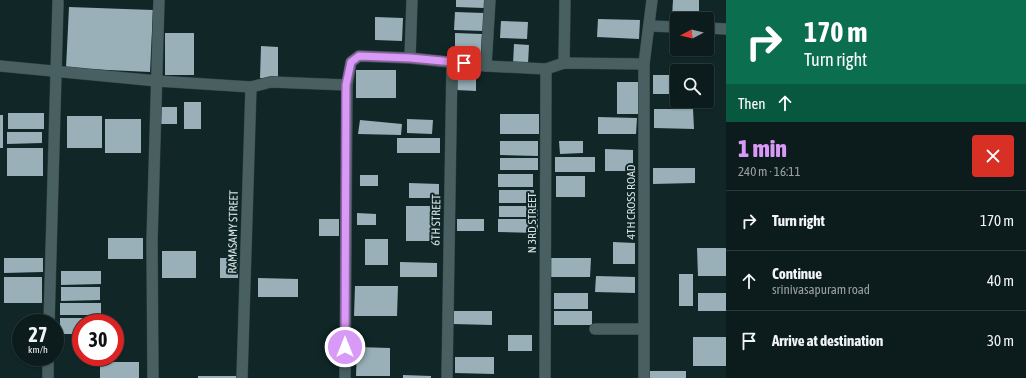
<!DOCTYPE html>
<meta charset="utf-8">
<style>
:root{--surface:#0c1c1d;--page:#152526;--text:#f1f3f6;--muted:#9aa1a4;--line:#2c3a3b;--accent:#d99af7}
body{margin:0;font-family:"Asap Condensed",sans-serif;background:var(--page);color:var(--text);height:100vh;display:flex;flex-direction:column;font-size:15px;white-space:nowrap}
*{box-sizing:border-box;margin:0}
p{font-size:13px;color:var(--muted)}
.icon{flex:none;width:22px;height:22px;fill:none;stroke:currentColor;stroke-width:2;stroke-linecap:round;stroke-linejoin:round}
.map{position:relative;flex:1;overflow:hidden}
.sheet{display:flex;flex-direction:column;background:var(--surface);width:300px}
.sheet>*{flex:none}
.top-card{background:#0b6e4f;color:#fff;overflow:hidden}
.needle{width:26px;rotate:263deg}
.fabs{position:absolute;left:670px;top:12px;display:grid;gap:8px}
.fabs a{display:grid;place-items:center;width:44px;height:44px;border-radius:4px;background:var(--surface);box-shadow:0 1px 3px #0004,0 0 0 1px var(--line);font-size:20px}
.speed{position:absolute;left:12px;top:314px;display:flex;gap:8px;font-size:20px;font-weight:700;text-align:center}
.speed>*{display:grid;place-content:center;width:52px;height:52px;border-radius:50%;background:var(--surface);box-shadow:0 1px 3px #0004,0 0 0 1px var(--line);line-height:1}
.speed small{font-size:10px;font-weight:400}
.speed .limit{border:6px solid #d22;background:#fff;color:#111}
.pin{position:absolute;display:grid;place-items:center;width:34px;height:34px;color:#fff;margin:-17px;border-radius:8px;box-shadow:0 2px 6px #0006}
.me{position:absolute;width:44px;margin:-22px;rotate:0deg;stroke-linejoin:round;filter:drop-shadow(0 0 3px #0008)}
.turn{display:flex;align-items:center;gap:14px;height:84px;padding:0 12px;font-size:18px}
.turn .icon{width:52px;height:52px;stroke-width:2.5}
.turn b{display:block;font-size:28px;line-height:34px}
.then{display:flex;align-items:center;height:38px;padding:0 12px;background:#0003;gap:8px;font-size:15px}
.round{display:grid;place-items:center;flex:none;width:42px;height:42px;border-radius:4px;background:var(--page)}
.head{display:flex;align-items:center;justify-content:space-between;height:68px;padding:0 12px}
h1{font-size:24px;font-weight:800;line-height:30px;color:var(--accent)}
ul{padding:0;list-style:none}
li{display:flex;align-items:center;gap:12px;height:60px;padding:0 12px;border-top:1px solid var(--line)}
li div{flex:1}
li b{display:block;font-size:15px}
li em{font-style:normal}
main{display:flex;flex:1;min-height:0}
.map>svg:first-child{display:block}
</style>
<main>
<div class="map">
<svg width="726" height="378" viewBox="0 0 726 378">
<rect width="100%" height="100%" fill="#102627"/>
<g fill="#99b0b9">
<polygon points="456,0 484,0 484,8 456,7"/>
<polygon points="673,0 699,0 699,18 672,17"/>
<polygon points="69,7 153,10 150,72 66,68"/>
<polygon points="455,12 484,13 484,31 454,30"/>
<polygon points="375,17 403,18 402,41 375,40"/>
<polygon points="598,19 640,20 639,39 597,37"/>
<polygon points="501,21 528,22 527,39 500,38"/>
<rect x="165" y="33" width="29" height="42"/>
<polygon points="455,33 482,34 481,55 455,54"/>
<polygon points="514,44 529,45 528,64 513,64"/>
<polygon points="261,46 278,47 278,78 260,78"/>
<rect x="356" y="70" width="40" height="28"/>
<polygon points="456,72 476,72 476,91 456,90"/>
<rect x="653" y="75" width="24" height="19"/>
<rect x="617" y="82" width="23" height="32"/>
<rect x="184" y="102" width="17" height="27"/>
<rect x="160" y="107" width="17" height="17"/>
<polygon points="654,109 693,109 694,129 654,128"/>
<rect x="8" y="113" width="36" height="16"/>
<rect x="500" y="114" width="39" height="20"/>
<rect x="0" y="115" width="3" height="33"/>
<rect x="67" y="116" width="35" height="32"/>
<polygon points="598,117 637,118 636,134 598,134"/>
<rect x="105" y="119" width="36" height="34"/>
<polygon points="407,119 433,120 432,134 407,133"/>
<polygon points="360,120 402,124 401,135 358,134"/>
<polygon points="7,132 42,132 42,143 7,144"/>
<rect x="397" y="138" width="43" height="15"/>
<polygon points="500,141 538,141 538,156 500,155"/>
<polygon points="559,141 583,141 583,153 560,154"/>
<rect x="7" y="148" width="36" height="28"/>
<polygon points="605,149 633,150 633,171 605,171"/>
<rect x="555" y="157" width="40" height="15"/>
<rect x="500" y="158" width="38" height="12"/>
<polygon points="653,168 695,168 695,183 653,184"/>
<rect x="498" y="174" width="35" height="13"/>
<rect x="360" y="175" width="18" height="11"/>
<rect x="556" y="176" width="29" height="21"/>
<polygon points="409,183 439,184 439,198 409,198"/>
<rect x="499" y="190" width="35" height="13"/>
<rect x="406" y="206" width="30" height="35"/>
<rect x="499" y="206" width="39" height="11"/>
<polygon points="357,213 376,214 376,225 357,225"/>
<rect x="319" y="219" width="20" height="17"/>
<rect x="457" y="219" width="27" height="12"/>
<polygon points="498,219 538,219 538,233 498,232"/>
<rect x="108" y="238" width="35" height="21"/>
<rect x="365" y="239" width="23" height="26"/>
<polygon points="613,242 635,243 635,264 613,264"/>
<polygon points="697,248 726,248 726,276 698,276"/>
<rect x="162" y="251" width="34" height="27"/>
<polygon points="4,258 43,258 43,272 4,273"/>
<rect x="220" y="258" width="18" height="20"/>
<polygon points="550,258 591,258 590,277 550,277"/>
<polygon points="400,262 437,263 437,277 400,277"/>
<polygon points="61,271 101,271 101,284 61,285"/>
<rect x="679" y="274" width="14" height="32"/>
<polygon points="596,276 635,277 635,293 595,292"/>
<rect x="4" y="277" width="38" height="26"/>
<polygon points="258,278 298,279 298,297 258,297"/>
<polygon points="355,286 398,286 397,316 354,316"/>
<polygon points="61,287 100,287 100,300 61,301"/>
<rect x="554" y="293" width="34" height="16"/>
<rect x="698" y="293" width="28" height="18"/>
<rect x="60" y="303" width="41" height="12"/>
<polygon points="453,311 492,311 492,325 453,324"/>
<rect x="554" y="311" width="38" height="14"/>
<polygon points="60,318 100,318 100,323 81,323 81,334 60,334"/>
<rect x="508" y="335" width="24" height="16"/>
<rect x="693" y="337" width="33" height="29"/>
<polygon points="357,347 390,348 390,376 356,376"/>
<polygon points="455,357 494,357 494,374 455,373"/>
<rect x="100" y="362" width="39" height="16"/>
<rect x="650" y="371" width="36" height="7"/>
<polygon points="403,375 431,376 431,378 403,378"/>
<rect x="198" y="376" width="40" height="2"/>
</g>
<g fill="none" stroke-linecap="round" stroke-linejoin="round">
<defs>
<g id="minor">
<polyline points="649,26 677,27"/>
<polyline points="707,28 726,29"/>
<polyline points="410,58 412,0"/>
<polyline points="564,63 565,0"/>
<polyline points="0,66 157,81 251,87 271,82 347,85"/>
<polyline points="486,66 490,0"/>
<polyline points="49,323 58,2"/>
<polyline points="595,329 644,329"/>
<polyline points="48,378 48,357"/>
<polyline points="153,378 152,241 159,0"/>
<polyline points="242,378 251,87"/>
<polyline points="345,378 347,85 351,62 359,56 410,58 486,66 546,69 564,63 644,64"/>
<polyline points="447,378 452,62"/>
<polyline points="545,378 546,69"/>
<polyline points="644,378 644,64 652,0"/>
</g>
</defs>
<use href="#minor" stroke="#334243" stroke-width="12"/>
<use href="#minor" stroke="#486061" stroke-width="11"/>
</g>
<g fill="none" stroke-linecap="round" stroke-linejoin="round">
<defs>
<polyline id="route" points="345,347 346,85 351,62 359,56 410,58 464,63"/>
</defs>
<use href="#route" stroke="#8d64a1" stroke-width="10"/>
<use href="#route" stroke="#d99af7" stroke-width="7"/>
</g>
<g text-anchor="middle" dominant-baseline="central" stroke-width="4" stroke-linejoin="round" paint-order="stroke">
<g font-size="12" fill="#d5e2e3" stroke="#102627">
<text transform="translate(631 202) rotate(-90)">4TH CROSS ROAD</text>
<text transform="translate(436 220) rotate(-89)">6TH STREET</text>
<text transform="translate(532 223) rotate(-90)">N 3RD STREET</text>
<text transform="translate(233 232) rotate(-89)">RAMASAMY STREET</text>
</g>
</g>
</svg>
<div class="fabs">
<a><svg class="needle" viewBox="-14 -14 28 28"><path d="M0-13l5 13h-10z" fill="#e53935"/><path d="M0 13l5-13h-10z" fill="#9aa1a4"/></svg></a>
<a><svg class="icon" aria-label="search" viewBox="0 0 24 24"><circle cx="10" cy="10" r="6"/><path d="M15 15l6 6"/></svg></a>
</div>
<div class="speed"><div>27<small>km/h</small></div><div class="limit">30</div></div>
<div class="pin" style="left:464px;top:63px;background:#d93025"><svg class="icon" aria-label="arrive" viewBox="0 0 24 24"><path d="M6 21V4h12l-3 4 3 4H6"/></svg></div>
<svg class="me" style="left:345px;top:347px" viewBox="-20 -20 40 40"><circle r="17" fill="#d99af7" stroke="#fff" stroke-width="3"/><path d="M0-11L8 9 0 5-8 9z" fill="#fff"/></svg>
</div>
<section class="sheet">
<div class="top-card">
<div class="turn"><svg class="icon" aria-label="right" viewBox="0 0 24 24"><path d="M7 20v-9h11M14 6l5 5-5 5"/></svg><div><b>170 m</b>Turn right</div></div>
<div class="then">Then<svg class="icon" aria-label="ahead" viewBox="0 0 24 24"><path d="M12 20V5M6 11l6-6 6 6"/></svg></div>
</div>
<div class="head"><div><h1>1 min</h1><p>240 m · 16:11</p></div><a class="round" style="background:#d93025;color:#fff"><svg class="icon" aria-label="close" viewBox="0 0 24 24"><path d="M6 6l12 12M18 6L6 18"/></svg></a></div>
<ul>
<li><svg class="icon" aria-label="right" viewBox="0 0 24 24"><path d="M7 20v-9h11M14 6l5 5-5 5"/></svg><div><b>Turn right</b></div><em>170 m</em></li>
<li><svg class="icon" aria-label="ahead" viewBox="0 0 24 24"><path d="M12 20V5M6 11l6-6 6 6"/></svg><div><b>Continue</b><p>srinivasapuram road</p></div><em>40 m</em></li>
<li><svg class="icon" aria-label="arrive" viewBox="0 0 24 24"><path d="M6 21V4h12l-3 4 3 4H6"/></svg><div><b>Arrive at destination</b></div><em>30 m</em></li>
</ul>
</section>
</main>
